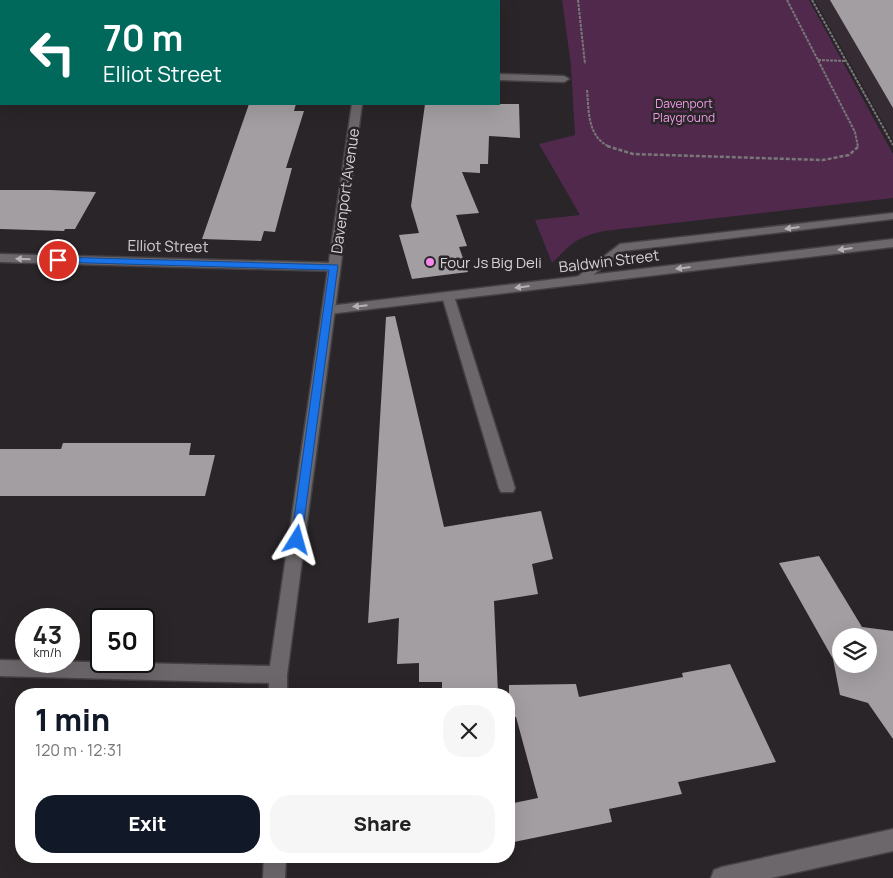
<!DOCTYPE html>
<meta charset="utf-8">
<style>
:root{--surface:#fff;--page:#f6f6f6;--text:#222;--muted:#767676;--accent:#111827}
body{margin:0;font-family:Manrope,sans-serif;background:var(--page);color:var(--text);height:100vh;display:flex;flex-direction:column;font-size:19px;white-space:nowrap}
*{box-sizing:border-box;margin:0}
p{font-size:16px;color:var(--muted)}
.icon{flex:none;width:28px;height:28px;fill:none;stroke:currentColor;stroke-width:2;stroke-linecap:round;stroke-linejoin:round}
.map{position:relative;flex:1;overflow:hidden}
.panel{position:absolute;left:15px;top:688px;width:500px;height:175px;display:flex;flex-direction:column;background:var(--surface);border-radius:20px;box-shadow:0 5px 20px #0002}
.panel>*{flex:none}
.banner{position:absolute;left:0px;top:0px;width:500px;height:105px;box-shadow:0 5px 20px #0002;background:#00695c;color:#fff;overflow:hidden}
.buttons{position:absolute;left:832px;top:628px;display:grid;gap:10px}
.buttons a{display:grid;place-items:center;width:45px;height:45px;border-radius:50%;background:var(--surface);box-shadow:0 5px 20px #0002;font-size:25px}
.speed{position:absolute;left:15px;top:608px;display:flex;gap:10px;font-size:25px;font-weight:700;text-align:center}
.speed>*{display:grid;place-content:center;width:65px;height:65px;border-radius:50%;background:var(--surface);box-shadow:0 5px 20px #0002;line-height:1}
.speed small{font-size:12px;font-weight:400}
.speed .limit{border:2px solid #111;border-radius:8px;background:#fff;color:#111}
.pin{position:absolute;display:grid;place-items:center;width:42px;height:42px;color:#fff;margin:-21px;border:2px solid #fff;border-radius:50%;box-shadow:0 1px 5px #0007}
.me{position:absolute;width:55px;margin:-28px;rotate:8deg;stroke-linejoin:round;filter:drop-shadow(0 0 4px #0008)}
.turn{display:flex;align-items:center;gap:18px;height:105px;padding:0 20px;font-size:22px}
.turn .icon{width:65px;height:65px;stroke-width:2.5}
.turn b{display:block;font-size:35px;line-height:42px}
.round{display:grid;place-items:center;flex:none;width:52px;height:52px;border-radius:20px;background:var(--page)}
.headline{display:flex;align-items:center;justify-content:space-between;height:85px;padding:0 20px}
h1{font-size:30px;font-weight:800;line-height:38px;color:var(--accent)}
.primary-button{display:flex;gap:10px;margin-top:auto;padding:10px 20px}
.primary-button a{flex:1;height:58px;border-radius:20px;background:var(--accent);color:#fff;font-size:20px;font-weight:800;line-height:58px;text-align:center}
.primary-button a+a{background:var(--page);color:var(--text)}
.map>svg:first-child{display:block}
</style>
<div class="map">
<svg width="893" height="878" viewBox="0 0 893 878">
<rect width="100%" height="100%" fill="#292528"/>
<polygon fill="#342b33" points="815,0 893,0 893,140"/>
<path fill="#50294c" d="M562,0h247l84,154v44l-289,33c-27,6 -32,12 -52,32l-17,-43 45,-5 -41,-71 36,-9 -4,-69z"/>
<g fill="#a39ea2" fill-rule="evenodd">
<polygon points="830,0 893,0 893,108"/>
<polygon points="249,104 296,104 294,111 304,111 286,168 292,168 275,232 264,231 261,241 202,239"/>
<polygon points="425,104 519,104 520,138 489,136 488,164 480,164 480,173 462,172 479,213 456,215 467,246 459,247 468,272 412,279 399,235 419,233 411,206"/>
<polygon points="0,190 51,190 96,192 75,229 65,229 64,231 0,229"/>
<polygon points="395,316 444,527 541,511 553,559 532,564 538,594 494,601 498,694 442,694 442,682 419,682 419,663 397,664 399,618 368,623 386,317"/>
<polygon points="63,443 191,443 189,455 215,455 205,496 0,496 0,449 61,449"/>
<path d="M819,556l43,71 31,4v108l-25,-36 -28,-8 -7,-36 -54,-96zM841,636h28v28h-28z"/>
<polygon points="730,664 776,762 678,782 682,794 609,809 612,822 509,843 509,804 538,798 516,717 509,718 509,685 576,684 579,697 683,677 682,673"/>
</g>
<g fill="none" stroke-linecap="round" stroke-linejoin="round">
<defs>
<g id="lane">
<polygon points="893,213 893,219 623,251 582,284 574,284 572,281 620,244"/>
<polygon points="448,292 454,296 515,488 513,492 501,492 499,488 442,296"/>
</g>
<g id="street">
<rect x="0" y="63" width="1" height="6"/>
<polygon points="499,74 564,76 569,79 564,82 499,80"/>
<polygon points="893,239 893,247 329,314 323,310 329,306"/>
<polygon points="0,254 334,263 340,267 334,271 0,262"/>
<polygon points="893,829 893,851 771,878 711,878 714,870 722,867"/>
</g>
<g id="secondary">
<rect x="367" y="0" width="8" height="1"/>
<polygon points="352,104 362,104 287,675 287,694 269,694 269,683 0,676 0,660 270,666"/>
<polygon points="264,856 286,856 285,878 263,878"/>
</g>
</defs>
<use href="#lane" stroke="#444144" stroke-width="3"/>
<use href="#street" stroke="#444144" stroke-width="3"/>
<use href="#secondary" stroke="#444144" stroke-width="3"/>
<g stroke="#7a777a" stroke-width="2" stroke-dasharray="3 1" stroke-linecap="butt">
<polyline points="578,0 585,64"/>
<polyline points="787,0 855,132 858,147"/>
<polyline points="812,0 893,145"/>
<polyline points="818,60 846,61"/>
<path d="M587,90c2,21 0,47 23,57"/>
</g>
<polyline stroke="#7a777a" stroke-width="2.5" stroke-dasharray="4 2" stroke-linecap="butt" points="607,146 633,154 823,160 849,155 859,146"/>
<use href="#lane" fill="#6c676b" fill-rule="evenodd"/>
<use href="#street" fill="#6c676b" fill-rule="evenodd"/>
<use href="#secondary" fill="#6c676b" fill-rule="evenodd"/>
</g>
<defs><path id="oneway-solid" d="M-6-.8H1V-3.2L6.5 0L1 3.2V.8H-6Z" transform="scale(1.25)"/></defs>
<g fill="#b6b3b6">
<use href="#oneway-solid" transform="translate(792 228) rotate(173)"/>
<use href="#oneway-solid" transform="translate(845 249) rotate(173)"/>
<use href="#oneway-solid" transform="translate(23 259) rotate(-179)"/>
<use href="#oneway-solid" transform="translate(683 268) rotate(173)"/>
<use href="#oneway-solid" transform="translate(522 287) rotate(173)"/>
<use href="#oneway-solid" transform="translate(360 306) rotate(174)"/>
</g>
<polygon fill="#1a73e8" stroke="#114b97" points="58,257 338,265 301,544 297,545 291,540 329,270 55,262 55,258"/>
<circle fill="#f788eb" stroke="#292528" stroke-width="2" cx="430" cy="262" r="5"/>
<g text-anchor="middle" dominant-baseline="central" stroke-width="5" stroke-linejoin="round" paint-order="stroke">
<g font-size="12" fill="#f39be8" stroke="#292528">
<text x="684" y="103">Davenport<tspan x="684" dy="14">Playground</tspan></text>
</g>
<g font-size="15" fill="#d6d3d6" stroke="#292528">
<text transform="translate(345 191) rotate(-82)">Davenport Avenue</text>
<text transform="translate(168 246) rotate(1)">Elliot Street</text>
<text transform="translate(609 261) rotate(-7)">Baldwin Street</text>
</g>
<g font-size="15" fill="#d6d3d6" stroke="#292528" text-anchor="start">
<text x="440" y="262">Four Js Big Deli</text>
</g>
</g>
</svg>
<div class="buttons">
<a><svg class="icon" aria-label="layers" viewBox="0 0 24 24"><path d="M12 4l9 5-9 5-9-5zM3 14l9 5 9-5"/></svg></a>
</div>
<div class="speed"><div>43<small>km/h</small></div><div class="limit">50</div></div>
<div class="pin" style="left:58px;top:260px;background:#d93025"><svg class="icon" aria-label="arrive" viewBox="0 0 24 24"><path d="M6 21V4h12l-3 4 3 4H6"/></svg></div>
<svg class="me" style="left:297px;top:540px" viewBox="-20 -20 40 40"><path d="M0-17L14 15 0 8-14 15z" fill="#1a73e8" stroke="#fff" stroke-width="4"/></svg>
<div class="banner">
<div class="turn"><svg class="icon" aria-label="left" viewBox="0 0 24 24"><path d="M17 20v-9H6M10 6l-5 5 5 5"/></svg><div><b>70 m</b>Elliot Street</div></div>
</div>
<section class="panel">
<div class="headline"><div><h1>1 min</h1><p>120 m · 12:31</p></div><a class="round"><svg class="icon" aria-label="close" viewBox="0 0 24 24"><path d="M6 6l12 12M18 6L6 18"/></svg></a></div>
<div class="primary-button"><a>Exit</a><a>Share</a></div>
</section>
</div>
